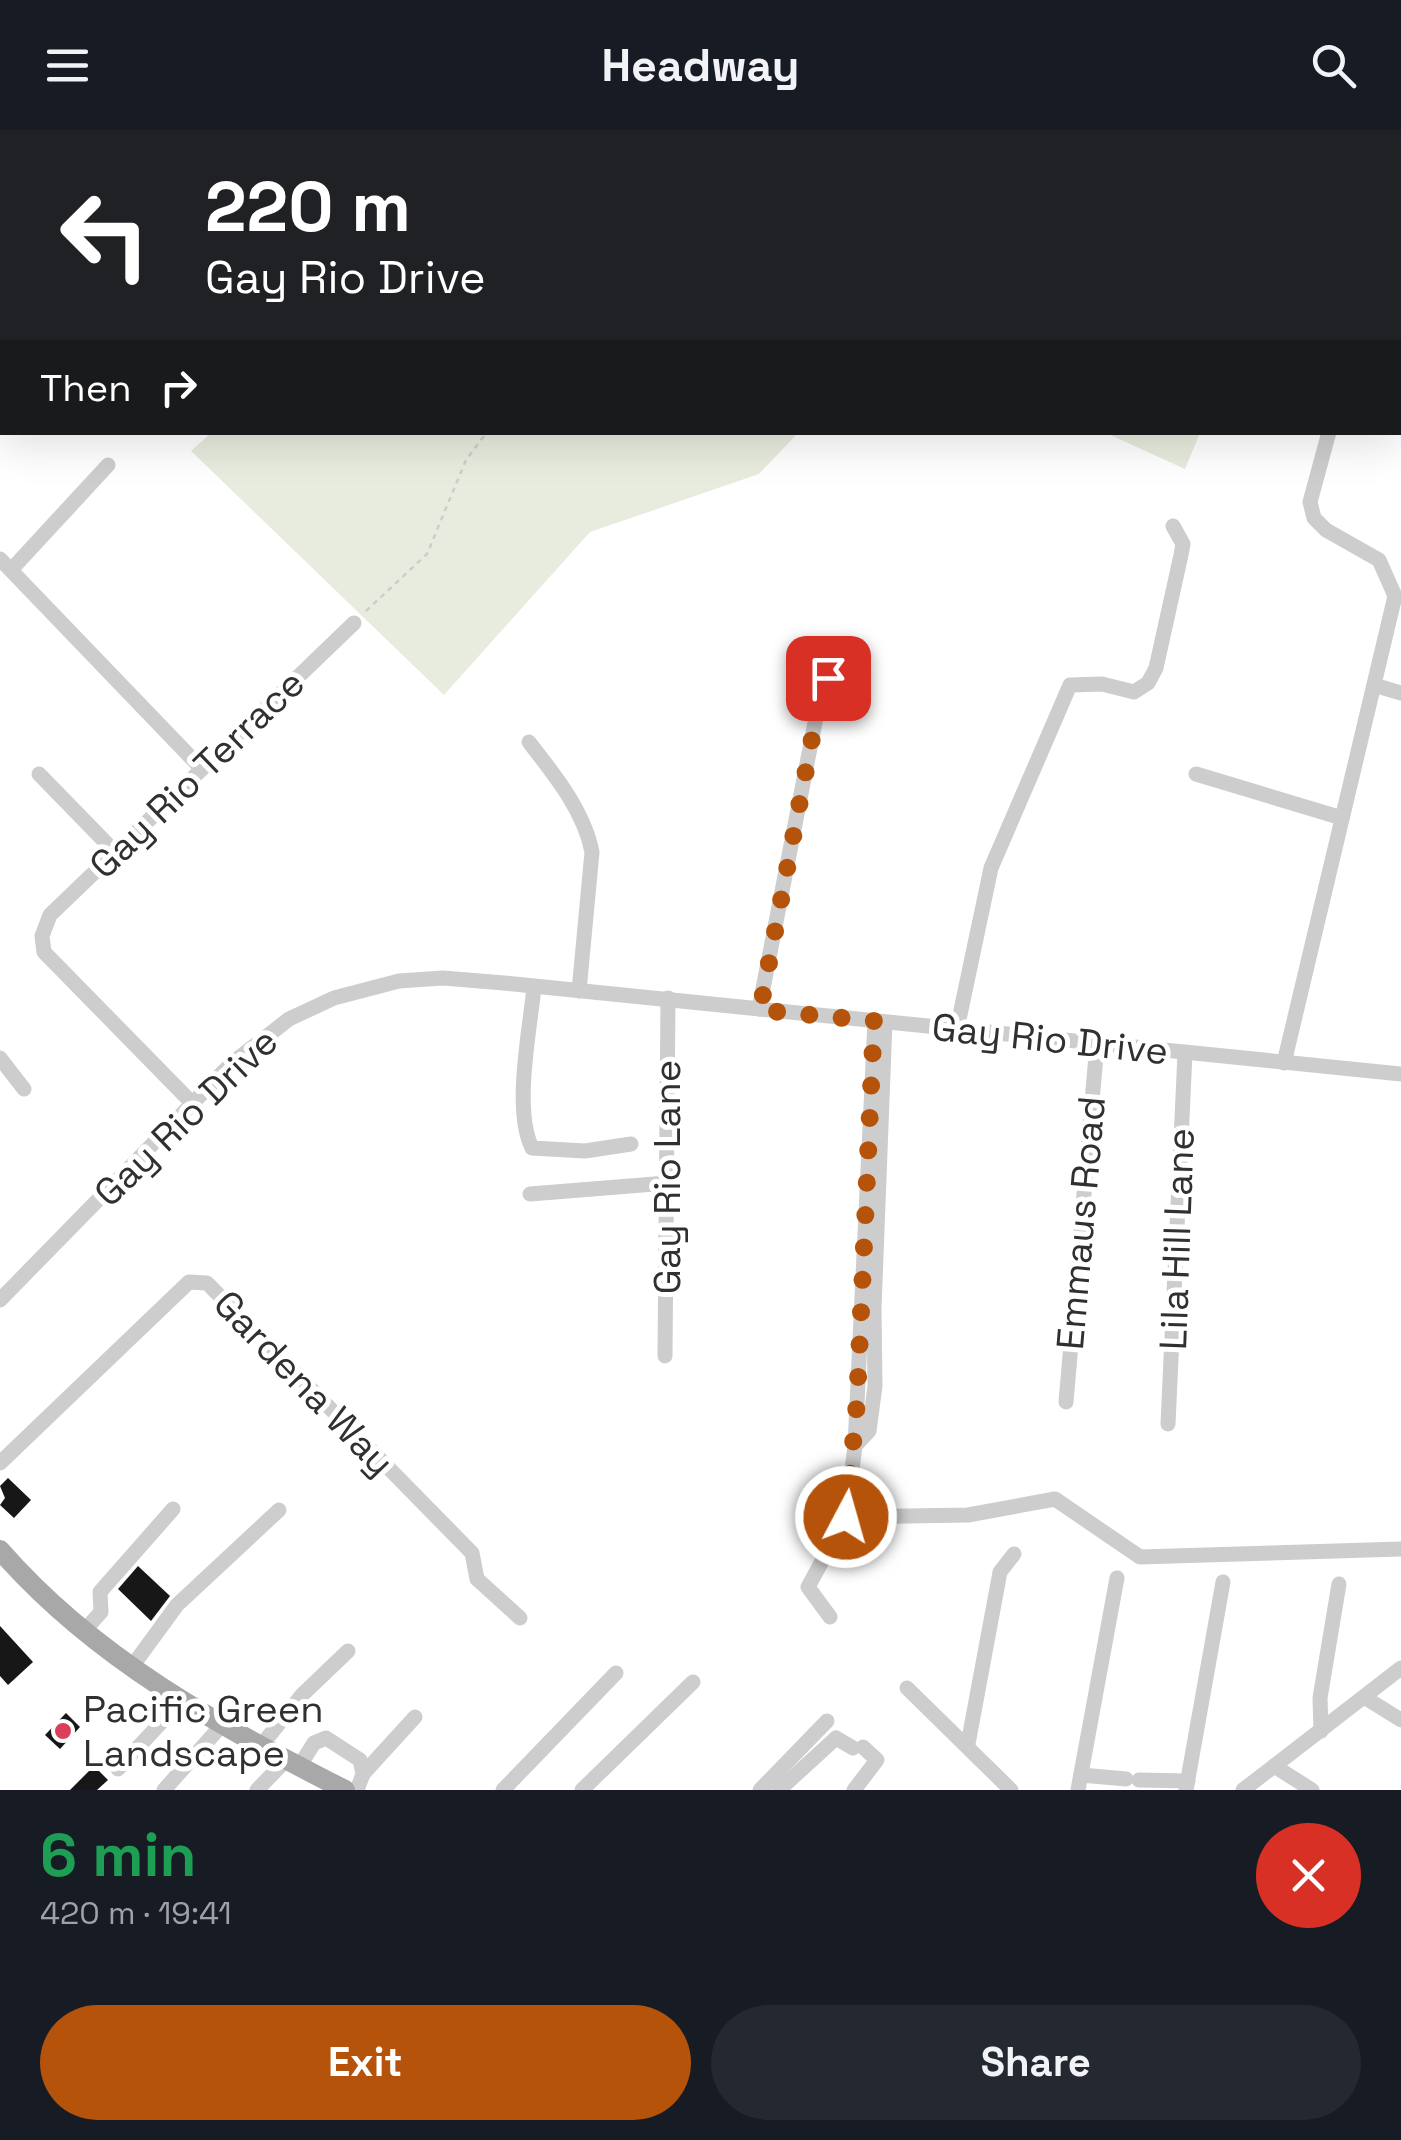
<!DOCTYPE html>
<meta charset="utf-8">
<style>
:root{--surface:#171b24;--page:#242831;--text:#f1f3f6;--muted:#9ea1a6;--accent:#b45309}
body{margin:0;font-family:"Space Grotesk",sans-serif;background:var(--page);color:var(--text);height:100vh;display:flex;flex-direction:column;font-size:38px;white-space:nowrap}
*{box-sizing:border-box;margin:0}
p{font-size:32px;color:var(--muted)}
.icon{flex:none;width:55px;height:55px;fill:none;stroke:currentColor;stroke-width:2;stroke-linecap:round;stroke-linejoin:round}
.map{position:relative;height:1660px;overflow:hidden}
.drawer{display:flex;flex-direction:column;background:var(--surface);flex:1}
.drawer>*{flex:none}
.hud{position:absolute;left:0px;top:0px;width:1402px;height:305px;box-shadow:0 10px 40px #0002;background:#202124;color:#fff;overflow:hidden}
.pin{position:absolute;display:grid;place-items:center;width:85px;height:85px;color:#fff;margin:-42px;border-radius:20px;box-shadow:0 5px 15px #0006}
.me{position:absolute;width:110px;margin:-55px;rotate:6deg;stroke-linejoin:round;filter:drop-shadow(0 0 8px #0008)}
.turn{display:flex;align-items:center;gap:35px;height:210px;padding:0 40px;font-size:45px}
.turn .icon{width:130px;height:130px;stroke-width:2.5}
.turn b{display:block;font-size:70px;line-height:85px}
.then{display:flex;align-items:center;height:95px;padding:0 40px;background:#0003;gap:20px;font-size:38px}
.round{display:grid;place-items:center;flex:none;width:105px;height:105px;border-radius:52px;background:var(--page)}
.headline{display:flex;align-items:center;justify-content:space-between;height:170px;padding:0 40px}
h1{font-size:60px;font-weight:700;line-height:75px;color:#1e9e55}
.cta{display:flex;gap:20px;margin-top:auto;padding:20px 40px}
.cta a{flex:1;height:115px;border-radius:60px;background:var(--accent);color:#fff;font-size:40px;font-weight:700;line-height:115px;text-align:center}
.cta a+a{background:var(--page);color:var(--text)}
header{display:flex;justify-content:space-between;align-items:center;height:130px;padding:0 40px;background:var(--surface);font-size:45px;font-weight:700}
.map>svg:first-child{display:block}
</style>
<header><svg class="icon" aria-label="menu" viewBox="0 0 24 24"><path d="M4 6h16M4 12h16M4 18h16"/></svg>Headway<svg class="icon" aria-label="search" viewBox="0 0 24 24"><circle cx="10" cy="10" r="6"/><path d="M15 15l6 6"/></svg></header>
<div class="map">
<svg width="1401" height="1660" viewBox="0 0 1401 1660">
<rect width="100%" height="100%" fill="#fff"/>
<g fill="#e7ecde">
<polygon points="497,0 1401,0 1401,171 1400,2"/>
<polygon points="211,303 798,302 798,303 759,344 590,402 444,565 191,321"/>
<polygon points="1106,303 1200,302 1200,303 1185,339"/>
</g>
<g fill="#171717">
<polygon points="8,1348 31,1370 14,1388 0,1375 5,1368 0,1356"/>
<polygon points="138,1436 170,1466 151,1491 118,1459"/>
<polygon points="0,1496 33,1532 8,1555 0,1546"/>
<polygon points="66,1583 80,1597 60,1619 45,1605"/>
<polygon points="94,1636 108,1650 97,1660 70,1660"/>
</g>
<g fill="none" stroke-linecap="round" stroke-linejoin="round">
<g stroke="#cdcdcd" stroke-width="2.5" stroke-dasharray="5 5" stroke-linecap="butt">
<polyline points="1019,2 1019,0"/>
<polyline points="366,481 427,424 466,330 487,302"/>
</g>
<g stroke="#cdcdcd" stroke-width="15">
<polyline points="406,0 408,2"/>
<polyline points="117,2 118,0"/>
<polyline points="299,2 308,0"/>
<polyline points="1400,224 1401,225"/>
<polyline points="0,429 201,638"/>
<polyline points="11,440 108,335"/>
<polyline points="1374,555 1401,563"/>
<path d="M529,612c25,32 55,69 63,110l-13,139"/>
<polyline points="39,644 115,722"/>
<polyline points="1196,644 1342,688"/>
<path d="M534,857c-4,43 -21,122 -2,161l53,3 46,-7"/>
<polyline points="759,879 819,572 838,525"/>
<polyline points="957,899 991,738 1070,555 1102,554 1134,562 1148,553 1156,538 1181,425 1183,414 1173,396"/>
<polyline points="0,928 24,959"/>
<polyline points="1284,933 1395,466 1379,430 1326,400 1314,388 1310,372 1329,302"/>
<polyline points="193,974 44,822 42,806 50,785 354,493"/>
<polyline points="530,1064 667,1053"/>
<polyline points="0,1170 231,934 289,889 334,868 399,851 443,848 504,853 1401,944"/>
<polyline points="665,1226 668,868"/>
<polyline points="1066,1272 1097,914"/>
<polyline points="1168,1294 1185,923"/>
<polyline points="855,1316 869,1301 875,1256 874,1178 885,892"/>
<polyline points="0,1333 189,1152 207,1153 472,1423 477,1449 520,1488"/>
<polyline points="846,1387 968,1385 1055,1369 1140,1427 1401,1419"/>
<polyline points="830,1487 808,1457 846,1387 855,1316 875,891"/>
<polyline points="84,1501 101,1482 100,1462 173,1379"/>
<polyline points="131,1538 177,1475 279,1380"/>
<polyline points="907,1558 1011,1660"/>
<polyline points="1364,1567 1401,1590"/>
<polyline points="1321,1601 1320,1568 1339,1454"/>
<polyline points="968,1614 1000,1442 1014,1424"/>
<polyline points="260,1617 302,1565 348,1521"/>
<polyline points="1274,1636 1312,1660"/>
<polyline points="299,1637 314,1613 326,1608 360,1630 363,1644 357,1660"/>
<polyline points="118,1639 180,1572"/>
<polyline points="363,1644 415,1587"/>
<polyline points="1081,1645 1126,1649"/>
<polyline points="1139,1650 1188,1651"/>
<polyline points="164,1660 221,1596"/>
<polyline points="257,1660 286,1630"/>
<polyline points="503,1660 616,1543"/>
<polyline points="582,1660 693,1552"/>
<polyline points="760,1660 827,1591"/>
<polyline points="779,1660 836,1608 853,1618"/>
<polyline points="854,1660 877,1630 863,1617"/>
<polyline points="1078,1660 1117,1448"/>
<polyline points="1186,1660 1223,1452"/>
<polyline points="1243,1660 1401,1538"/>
</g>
<path stroke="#a8a8a8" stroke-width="20" d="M0,1420c95,109 218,175 345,240"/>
</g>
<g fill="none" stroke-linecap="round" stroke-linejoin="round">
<polyline stroke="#b45309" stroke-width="18" stroke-dasharray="0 32.4" points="828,548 819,572 760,880 874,891 857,1272 846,1387"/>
</g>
<circle fill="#da3e5a" stroke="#fff" stroke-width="4" cx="63" cy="1601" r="10"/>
<g text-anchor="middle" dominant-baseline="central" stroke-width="10" stroke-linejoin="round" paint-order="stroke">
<g font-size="38" fill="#303030" stroke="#fff">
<text transform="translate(197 644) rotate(-44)">Gay Rio Terrace</text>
<text transform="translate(1050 909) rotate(6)">Gay Rio Drive</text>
<text transform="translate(186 987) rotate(-44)">Gay Rio Drive</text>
<text transform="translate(667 1047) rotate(-90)">Gay Rio Lane</text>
<text transform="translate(1081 1093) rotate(-85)">Emmaus Road</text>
<text transform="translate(1177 1109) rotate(-88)">Lila Hill Lane</text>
<text transform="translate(304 1253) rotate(46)">Gardena Way</text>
</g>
<g font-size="38" fill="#303030" stroke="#fff" text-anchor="start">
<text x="83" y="1579">Pacific Green<tspan x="83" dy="44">Landscape</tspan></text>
</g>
</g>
</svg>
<div class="pin" style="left:828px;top:548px;background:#d93025"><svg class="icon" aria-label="arrive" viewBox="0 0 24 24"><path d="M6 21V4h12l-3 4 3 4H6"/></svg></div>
<svg class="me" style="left:846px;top:1387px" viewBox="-20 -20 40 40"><circle r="17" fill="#b45309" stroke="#fff" stroke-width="3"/><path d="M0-11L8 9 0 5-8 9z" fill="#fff"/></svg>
<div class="hud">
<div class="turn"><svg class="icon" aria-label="left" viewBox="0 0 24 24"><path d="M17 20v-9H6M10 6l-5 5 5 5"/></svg><div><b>220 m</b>Gay Rio Drive</div></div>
<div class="then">Then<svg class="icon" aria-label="right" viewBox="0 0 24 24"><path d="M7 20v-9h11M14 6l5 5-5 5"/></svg></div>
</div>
</div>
<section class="drawer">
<div class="headline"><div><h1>6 min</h1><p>420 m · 19:41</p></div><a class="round" style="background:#d93025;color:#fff"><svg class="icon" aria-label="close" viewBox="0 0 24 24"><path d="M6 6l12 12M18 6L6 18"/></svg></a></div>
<div class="cta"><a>Exit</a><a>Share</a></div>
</section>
